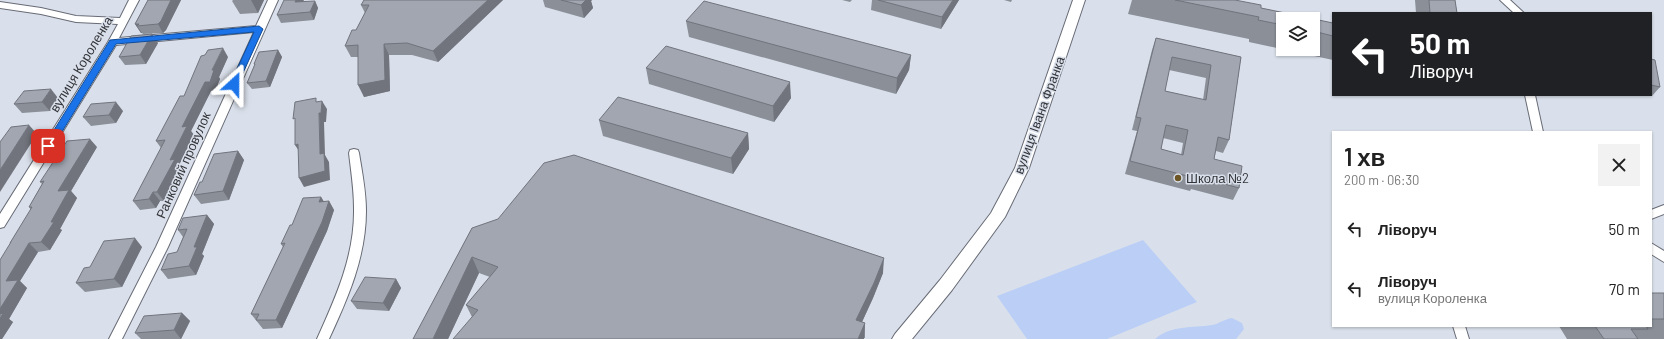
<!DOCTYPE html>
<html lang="uk">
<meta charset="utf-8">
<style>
:root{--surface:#fff;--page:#f2f2f2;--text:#222;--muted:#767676}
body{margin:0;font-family:Barlow,sans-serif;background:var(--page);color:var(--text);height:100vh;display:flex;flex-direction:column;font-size:15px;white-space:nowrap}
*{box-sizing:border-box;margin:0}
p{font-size:13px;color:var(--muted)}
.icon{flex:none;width:22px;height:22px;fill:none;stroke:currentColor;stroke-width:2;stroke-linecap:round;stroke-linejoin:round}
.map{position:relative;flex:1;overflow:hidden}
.sheet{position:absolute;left:1332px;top:131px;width:320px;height:196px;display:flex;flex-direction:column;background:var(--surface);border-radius:0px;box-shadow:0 1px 3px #0004}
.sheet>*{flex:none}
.guide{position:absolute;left:1332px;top:12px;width:320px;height:84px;border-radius:0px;box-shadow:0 1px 3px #0004;background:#202124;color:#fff;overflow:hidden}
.controls{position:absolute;left:1276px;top:12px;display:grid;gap:8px}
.controls a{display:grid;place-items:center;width:44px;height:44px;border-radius:0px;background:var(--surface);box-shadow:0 1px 3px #0004;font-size:20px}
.pin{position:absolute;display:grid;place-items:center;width:34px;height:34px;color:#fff;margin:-17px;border-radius:8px;box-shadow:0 2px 6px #0006}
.me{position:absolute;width:44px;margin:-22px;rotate:24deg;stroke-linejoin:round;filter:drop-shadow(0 0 3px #0008)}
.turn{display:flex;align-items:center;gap:14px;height:84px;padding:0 12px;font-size:18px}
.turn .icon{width:52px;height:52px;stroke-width:2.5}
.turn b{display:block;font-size:28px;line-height:34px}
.round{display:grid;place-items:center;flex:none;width:42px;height:42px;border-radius:0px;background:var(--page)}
.headline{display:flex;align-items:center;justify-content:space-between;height:68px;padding:0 12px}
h1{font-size:24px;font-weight:600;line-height:30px}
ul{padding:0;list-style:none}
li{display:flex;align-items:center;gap:12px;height:60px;padding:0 12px}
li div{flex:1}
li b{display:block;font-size:15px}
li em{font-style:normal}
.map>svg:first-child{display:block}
</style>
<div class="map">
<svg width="1664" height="339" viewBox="0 0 1664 339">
<rect width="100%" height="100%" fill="#dae0eb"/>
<g fill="#bacef6">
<polygon points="1143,240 1197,302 1107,339 1027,339 997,296"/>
<path d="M1232,318l10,5 2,6 -8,10h-81c16,-14 37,-11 57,-14 7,-1 12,-6 20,-7z"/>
</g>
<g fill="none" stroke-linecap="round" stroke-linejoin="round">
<defs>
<g id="minor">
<polygon points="129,0 139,0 119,38 256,26 268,0 278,0 168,247 122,339 109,339 156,247 254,32 116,45 4,227 0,228 0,214 108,42 118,24 76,22 41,14 0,8 0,2 41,8 76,16 120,18"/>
<polygon points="1500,0 1510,0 1524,13 1514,13"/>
<polygon points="1525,95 1535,95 1543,132 1533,132"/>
<path d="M354,149l4,1 1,3c3,19 7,38 7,58 0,46 -18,87 -37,128h-12c19,-42 38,-84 37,-131 0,-19 -3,-37 -5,-55l1,-3z"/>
<polygon points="1664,205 1664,214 1651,219 1651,210"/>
<polygon points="1651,243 1664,251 1664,262 1651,254"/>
<polygon points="1453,326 1465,326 1469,339 1457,339"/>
</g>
<polygon id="secondary" points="1073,0 1085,0 1029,168 1005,217 952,290 912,339 892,339 895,334 940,280 991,213 1015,168"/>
</defs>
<use href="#minor" stroke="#676b75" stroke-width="2"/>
<use href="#secondary" stroke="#676b75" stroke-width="2"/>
<use href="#minor" fill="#fff" fill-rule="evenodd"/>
<use href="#secondary" fill="#fff" fill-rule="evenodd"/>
</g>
<g fill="#8a8f98" fill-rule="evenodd">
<polygon points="148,0 181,0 166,30 163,33 143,34 142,33 141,33 135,24"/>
<polygon points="233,0 264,0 258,13 240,14 232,1"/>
<polygon points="364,0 503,0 438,62 412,55 389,55 390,91 364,97 358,57 351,57 345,46 356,30 365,13 361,5"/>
<polygon points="543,0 592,0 591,1 593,8 584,18 545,7"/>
<polygon points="842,0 852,0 850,2"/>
<polygon points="872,0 959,0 941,29 871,10"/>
<polygon points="1004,0 1012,0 1011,2"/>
<path d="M1132,0h103l26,8 72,15v37l-84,-18v-3l-121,-25zM1283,19h30v30h-30z"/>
<polygon points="1415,0 1455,0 1457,13 1416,13"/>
<polygon points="315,1 318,8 314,20 281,23 277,15"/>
<polygon points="686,21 911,55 909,70 896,94 689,37"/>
<path d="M1156,38l85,19 -12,83 -6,13 -7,-2 -2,8 25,29 -6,12 -42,-11 -1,2 -65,-17 12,-43 -5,-1 20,-80zM1169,70l37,8 -3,22 -38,-9zM1163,138l20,5 -2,12 -20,-6z"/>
<polygon points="158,43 146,64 125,65 119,57"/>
<polygon points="278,50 282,57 270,87 252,89 247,83 255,65 254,64"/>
<polygon points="228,57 219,77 220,79 215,91 211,91 191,131 194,135 179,165 181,168 164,201 160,201 156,208 140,210 133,201 161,148 156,141 184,96"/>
<polygon points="1651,59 1660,87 1652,96 1648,95 1651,95"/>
<polygon points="646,68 791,98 774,122 649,84"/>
<polygon points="58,98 50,111 22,113 14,104"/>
<polygon points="123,111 116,123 91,126 83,117"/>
<polygon points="599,120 748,133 749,149 733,174 603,136"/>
<polygon points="97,147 71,191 77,198 60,229 62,230 50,250 38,252 20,281 27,288 9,319 13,322 2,339 11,244 10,243 31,210 29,207 42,184 40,182"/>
<polygon points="238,151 244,160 229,200 201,204 194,195 202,182"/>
<polygon points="321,197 324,202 329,201 334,210 327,231 282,328 263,329 251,314 283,247 281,244 292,225"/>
<polygon points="207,215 214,224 202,254 204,256 196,275 168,279 161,270 177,252 183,237 178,230"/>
<polygon points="472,228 883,273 873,298 862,322 865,323 865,338 472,317 466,305 490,277 479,273 448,339 413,339"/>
<polygon points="142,247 122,287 85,292 76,283 90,267"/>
<polygon points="396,279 401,288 389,311 357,309 351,301"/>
<polygon points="1651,293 1664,293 1664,339 1567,339 1559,326 1651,326"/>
<polygon points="182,313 190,321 181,339 141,339 135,333"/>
</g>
<g fill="#71747c">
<polygon points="171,0 181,0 166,30 163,33 158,24"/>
<polygon points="251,0 264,0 258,13"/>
<polygon points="296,0 304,0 299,10 295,2"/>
<polygon points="488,0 503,0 438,62 433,51"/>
<polygon points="584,0 592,0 591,1 593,8 584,18 581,5"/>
<polygon points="953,0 959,0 941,29 942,17"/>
<polygon points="315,1 318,8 314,20 310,12"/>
<polygon points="135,24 139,24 137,26 142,33 141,33"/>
<polygon points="152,34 158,43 146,64 140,55"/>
<polygon points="384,44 389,55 390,91 364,97 358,85"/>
<polygon points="223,48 228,57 219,77 220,79 215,91 211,91 191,131 194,135 179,165 181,168 164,201 157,192 170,160 182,127 205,82 212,70"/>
<polygon points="278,50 282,57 270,87 266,81"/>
<polygon points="911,55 909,70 896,94 897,78"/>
<polygon points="790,82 791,98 774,122 773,106"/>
<polygon points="51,89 58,98 50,111 42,102"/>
<polygon points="322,101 327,109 326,122 324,122 325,155 329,162 330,180 304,187 299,178 320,154 319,113"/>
<polygon points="116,102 123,111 116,123 109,115"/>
<polygon points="29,125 37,134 0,192 0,170"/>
<polygon points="748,133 749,149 733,174 731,158"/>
<polygon points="90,139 97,147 71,191 77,198 60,229 62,230 50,250 41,242 51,222 58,191"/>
<polygon points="298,144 301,154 295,145"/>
<polygon points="238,151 244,160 229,200 223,191"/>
<polygon points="153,192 160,201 156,208 149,199"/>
<polygon points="321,197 326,205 319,202"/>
<polygon points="329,201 334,210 327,231 282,328 276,320"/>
<polygon points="207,215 214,224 202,254 204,256 196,275 189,266 194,247"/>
<polygon points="135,238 142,247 122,287 114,279"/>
<polygon points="29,243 38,252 20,281 27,288 9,319 13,322 2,339 0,339 0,309 6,281"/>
<polygon points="472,257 479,273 448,339 433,339"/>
<polygon points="884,258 883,273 873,298 856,335 856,320"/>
<polygon points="396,279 401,288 389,311 383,303"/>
<polygon points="182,313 190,321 181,339 174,330"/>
<polygon points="865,323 864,339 858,339"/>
</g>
<g fill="#a1a6b1" stroke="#71747c" fill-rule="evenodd">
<polygon points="148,0 171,0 161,21 158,24 137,26 139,24 135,24"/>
<polygon points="284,0 296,0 295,2 315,1 310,12 277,15"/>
<polygon points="364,0 488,0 433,51 407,43 384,44 385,80 358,85 358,45 345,46 352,30 356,30 369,5 361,5"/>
<polygon points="561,0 586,0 581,5"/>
<polygon points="878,0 953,0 942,17"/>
<polygon points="1175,0 1235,0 1261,5 1261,8 1333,23 1333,36 1313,31 1313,19 1283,19 1283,25 1258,20 1259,17"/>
<polygon points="1429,0 1455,0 1457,13 1430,13"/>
<polygon points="704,1 911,55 897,78 686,21"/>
<polygon points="152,34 140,55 119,57 131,36"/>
<path d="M1156,38l85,19 -12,83 -11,-3 -4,22 28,7 -3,22 -44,-12v2l-65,-17 11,-43 -5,-1zM1172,57l39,8 -5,35 -41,-9zM1166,125l22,5 -5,25 -22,-6z"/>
<polygon points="666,46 790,82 773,106 646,68"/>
<polygon points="223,48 212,70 214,70 210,82 205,82 182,127 187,126 170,160 175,159 157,192 153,192 149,199 133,201 165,140 156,141 180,96 184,96 201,56 205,55 208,50"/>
<polygon points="278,50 266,81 247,83 255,64 254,64 259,52"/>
<polygon points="1651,59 1655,60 1660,87 1651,85"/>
<polygon points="51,89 42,102 14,104 24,91"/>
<polygon points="618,97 748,133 731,158 599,120"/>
<polygon points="316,98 316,102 322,101 321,113 319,113 320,154 324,153 325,171 299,178 298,144 295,145 295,118 293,119 295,102"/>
<polygon points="116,102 109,115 83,117 91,104"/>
<polygon points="29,125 4,164 0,170 0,142 11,127"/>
<polygon points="90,139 58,191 69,190 51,222 54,222 41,242 29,243 6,281 18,280 0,309 0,260 11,242 10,243 32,207 29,207 44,181 40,182 67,141"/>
<polygon points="238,151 223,191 194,195 200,182 202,182 214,154"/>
<polygon points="574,155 884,258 874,283 856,320 865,323 858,339 453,339 478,310 466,305 498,267 472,257 433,339 413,339 472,228 498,219 544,163"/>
<polygon points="321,197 319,202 329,201 322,222 276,320 256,320 259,314 251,314 285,243 281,244 290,225 292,225 303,198"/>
<polygon points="207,215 194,247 197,247 189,266 161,270 168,254 177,252 187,229 178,230 183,218"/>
<polygon points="135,238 114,279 76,283 84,268 90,267 104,241"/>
<polygon points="365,277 396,279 383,303 351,301"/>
<rect x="1651" y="293" width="13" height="26"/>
<polygon points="3,313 0,319 0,314"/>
<polygon points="182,313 174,330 135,333 144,316"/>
<polygon points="1595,326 1646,326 1648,329 1631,329 1638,339 1604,339"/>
</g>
<polygon fill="#1a73e8" stroke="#114b97" points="259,26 263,29 238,84 234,87 230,84 254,32 116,44 52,148 45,148 44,146 110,40"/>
<circle fill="#6c5625" stroke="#dae0eb" stroke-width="1.5" cx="1178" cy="178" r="4"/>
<g text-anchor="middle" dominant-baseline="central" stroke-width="3" stroke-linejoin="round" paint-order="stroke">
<g font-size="13" fill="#323438" stroke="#dae0eb">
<text transform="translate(81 64) rotate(-59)">вулиця Короленка</text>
<text transform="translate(1039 115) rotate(-70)">вулиця Івана Франка</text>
<text transform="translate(183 165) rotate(-66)">Ранковий провулок</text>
</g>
<g font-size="13" fill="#323438" stroke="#dae0eb" text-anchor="start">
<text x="1186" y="178">Школа №2</text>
</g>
</g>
</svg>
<div class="controls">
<a><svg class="icon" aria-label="layers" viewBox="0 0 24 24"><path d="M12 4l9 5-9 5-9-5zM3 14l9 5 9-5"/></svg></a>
</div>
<div class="pin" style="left:48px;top:146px;background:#d93025"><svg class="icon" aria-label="arrive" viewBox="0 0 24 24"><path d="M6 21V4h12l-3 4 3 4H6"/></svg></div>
<svg class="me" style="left:234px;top:84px" viewBox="-20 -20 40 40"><path d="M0-17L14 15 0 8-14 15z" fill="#1a73e8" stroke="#fff" stroke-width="4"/></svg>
<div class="guide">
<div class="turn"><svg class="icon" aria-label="left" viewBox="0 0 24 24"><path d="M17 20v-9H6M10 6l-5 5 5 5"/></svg><div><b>50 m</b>Ліворуч</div></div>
</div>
<section class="sheet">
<div class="headline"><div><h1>1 хв</h1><p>200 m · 06:30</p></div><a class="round"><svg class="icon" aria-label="close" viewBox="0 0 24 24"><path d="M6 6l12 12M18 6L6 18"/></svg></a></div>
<ul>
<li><svg class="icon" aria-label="left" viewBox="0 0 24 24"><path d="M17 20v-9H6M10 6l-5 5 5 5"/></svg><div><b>Ліворуч</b></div><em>50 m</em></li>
<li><svg class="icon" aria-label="left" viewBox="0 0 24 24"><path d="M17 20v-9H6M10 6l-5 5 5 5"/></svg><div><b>Ліворуч</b><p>вулиця Короленка</p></div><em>70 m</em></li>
</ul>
</section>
</div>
